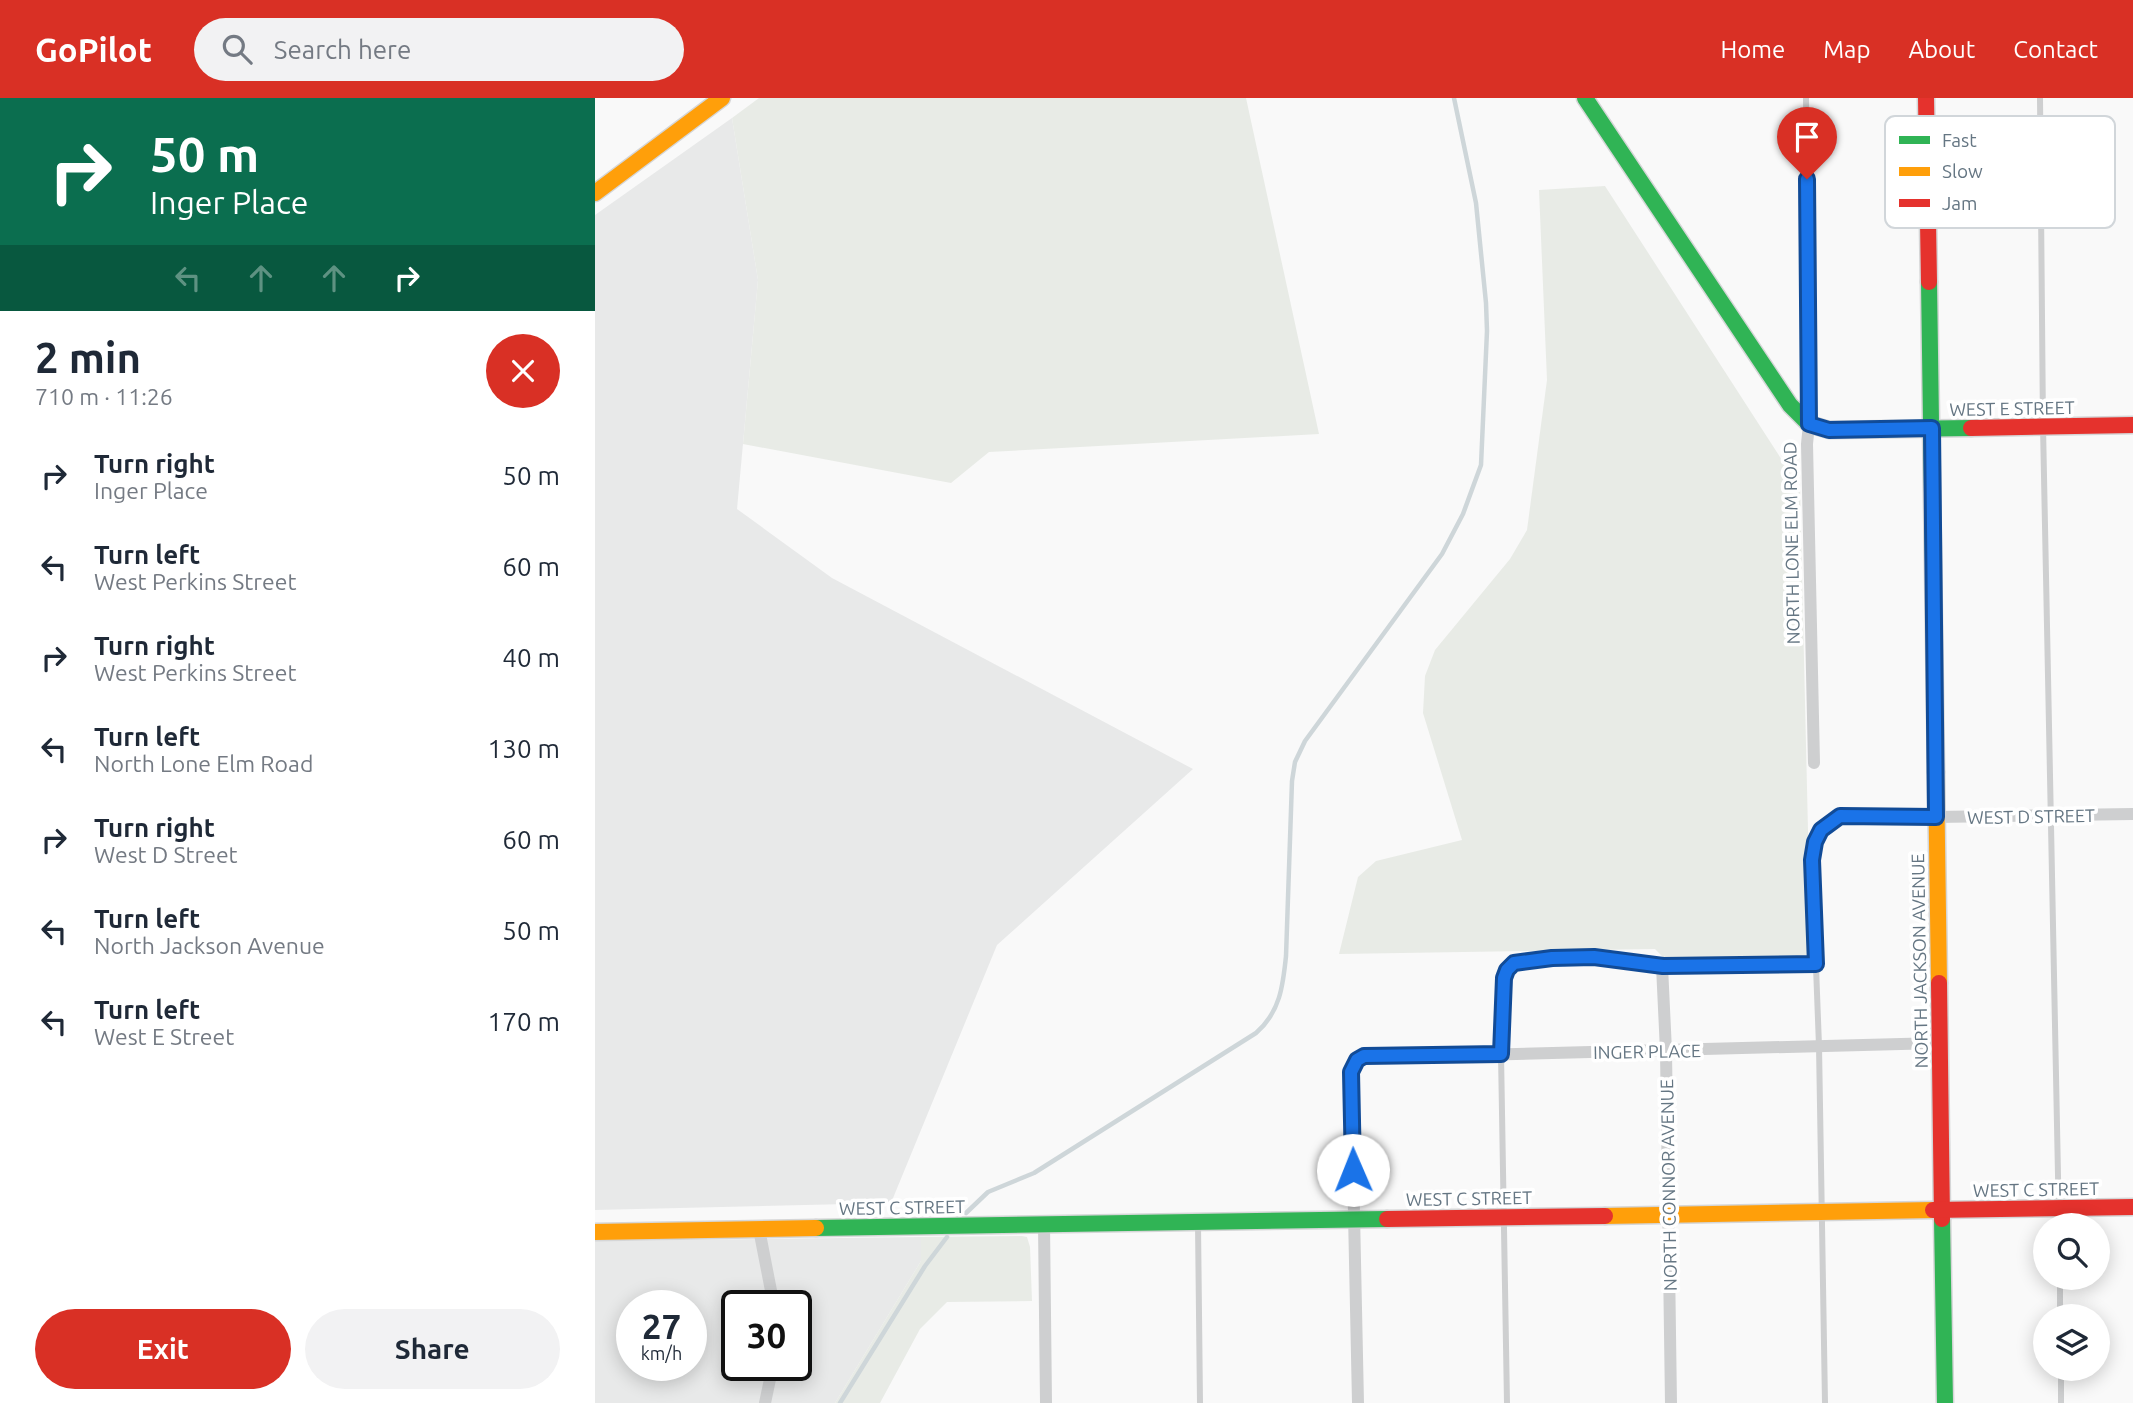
<!DOCTYPE html>
<meta charset="utf-8">
<style>
:root{--surface:#fff;--page:#f2f2f3;--text:#1f2937;--muted:#747a83;--accent:#d93025}
body{margin:0;font-family:Ubuntu,sans-serif;background:var(--page);color:var(--text);height:100vh;display:flex;flex-direction:column;font-size:26px;white-space:nowrap}
*{box-sizing:border-box;margin:0}
p{font-size:23px;color:var(--muted)}
.icon{flex:none;width:38px;height:38px;fill:none;stroke:currentColor;stroke-width:2;stroke-linecap:round;stroke-linejoin:round}
.map{position:relative;flex:1;overflow:hidden}
.panel{display:flex;flex-direction:column;background:var(--surface);width:595px}
.panel>*{flex:none}
.banner{background:#0b6e4f;color:#fff;overflow:hidden}
.fabs{position:absolute;left:1438px;top:1115px;display:grid;gap:14px}
.fabs a{display:grid;place-items:center;width:77px;height:77px;border-radius:50%;background:var(--surface);box-shadow:0 4px 18px #0003;font-size:35px}
.speed{position:absolute;left:21px;top:1192px;display:flex;gap:14px;font-size:35px;font-weight:700;text-align:center}
.speed>*{display:grid;place-content:center;width:91px;height:91px;border-radius:50%;background:var(--surface);box-shadow:0 4px 18px #0003;line-height:1}
.speed small{font-size:18px;font-weight:400}
.speed .limit{border:4px solid #111;border-radius:10px;background:#fff;color:#111}
.pin{position:absolute;display:grid;place-items:center;width:60px;height:60px;color:#fff;margin:-72px -30px;border-radius:50% 50% 50% 0;rotate:-45deg;box-shadow:0 0 7px #0007}
.pin .icon{rotate:45deg}
.me{position:absolute;width:77px;margin:-38px;rotate:359deg;stroke-linejoin:round;filter:drop-shadow(0 0 5px #0008)}
.turn{display:flex;align-items:center;gap:24px;height:147px;padding:0 35px;font-size:32px}
.turn .icon{width:91px;height:91px;stroke-width:2.5}
.turn b{display:block;font-size:49px;line-height:60px}
.lanes{display:flex;align-items:center;height:66px;padding:0 35px;background:#0003;justify-content:center;gap:35px;direction:ltr}
.lanes .off{opacity:.35}
.round{display:grid;place-items:center;flex:none;width:74px;height:74px;border-radius:37px;background:var(--page)}
.overview{display:flex;align-items:center;justify-content:space-between;height:119px;padding:0 35px}
h1{font-size:42px;font-weight:600;line-height:52px}
.primary-button{display:flex;gap:14px;margin-top:auto;padding:14px 35px}
.primary-button a{flex:1;height:80px;border-radius:42px;background:var(--accent);color:#fff;font-size:28px;font-weight:600;line-height:80px;text-align:center}
.primary-button a+a{background:var(--page);color:var(--text)}
ul{padding:0;list-style:none}
li{display:flex;align-items:center;gap:21px;height:91px;padding:0 35px}
li div{flex:1}
li b{display:block;font-size:26px}
li em{font-style:normal}
header{display:flex;align-items:center;gap:42px;box-sizing:border-box;height:98px;padding:0 35px;background:var(--accent);color:#fff}
header strong{font-size:33px}
nav{display:flex;gap:38px;margin-inline-start:auto;font-size:24px}
.search{width:490px;height:63px;background:var(--page);display:flex;align-items:center;gap:18px;box-sizing:border-box;padding:0 24px;border-radius:38px;color:var(--muted);font-size:26px}
main{display:flex;flex:1;min-height:0}
.map>svg:first-child{display:block}
</style>
<header>
<strong>GoPilot</strong>
<div class="search"><svg class="icon" aria-label="search" viewBox="0 0 24 24"><circle cx="10" cy="10" r="6"/><path d="M15 15l6 6"/></svg>Search here</div>
<nav><a>Home</a><a>Map</a><a>About</a><a>Contact</a></nav>
</header>
<main>
<section class="panel">
<div class="banner">
<div class="turn"><svg class="icon" aria-label="right" viewBox="0 0 24 24"><path d="M7 20v-9h11M14 6l5 5-5 5"/></svg><div><b>50 m</b>Inger Place</div></div>
<div class="lanes"><svg class="icon off" aria-label="left" viewBox="0 0 24 24"><path d="M17 20v-9H6M10 6l-5 5 5 5"/></svg><svg class="icon off" aria-label="ahead" viewBox="0 0 24 24"><path d="M12 20V5M6 11l6-6 6 6"/></svg><svg class="icon off" aria-label="ahead" viewBox="0 0 24 24"><path d="M12 20V5M6 11l6-6 6 6"/></svg><svg class="icon" aria-label="right" viewBox="0 0 24 24"><path d="M7 20v-9h11M14 6l5 5-5 5"/></svg></div>
</div>
<div class="overview"><div><h1>2 min</h1><p>710 m · 11:26</p></div><a class="round" style="background:#d93025;color:#fff"><svg class="icon" aria-label="close" viewBox="0 0 24 24"><path d="M6 6l12 12M18 6L6 18"/></svg></a></div>
<ul>
<li><svg class="icon" aria-label="right" viewBox="0 0 24 24"><path d="M7 20v-9h11M14 6l5 5-5 5"/></svg><div><b>Turn right</b><p>Inger Place</p></div><em>50 m</em></li>
<li><svg class="icon" aria-label="left" viewBox="0 0 24 24"><path d="M17 20v-9H6M10 6l-5 5 5 5"/></svg><div><b>Turn left</b><p>West Perkins Street</p></div><em>60 m</em></li>
<li><svg class="icon" aria-label="right" viewBox="0 0 24 24"><path d="M7 20v-9h11M14 6l5 5-5 5"/></svg><div><b>Turn right</b><p>West Perkins Street</p></div><em>40 m</em></li>
<li><svg class="icon" aria-label="left" viewBox="0 0 24 24"><path d="M17 20v-9H6M10 6l-5 5 5 5"/></svg><div><b>Turn left</b><p>North Lone Elm Road</p></div><em>130 m</em></li>
<li><svg class="icon" aria-label="right" viewBox="0 0 24 24"><path d="M7 20v-9h11M14 6l5 5-5 5"/></svg><div><b>Turn right</b><p>West D Street</p></div><em>60 m</em></li>
<li><svg class="icon" aria-label="left" viewBox="0 0 24 24"><path d="M17 20v-9H6M10 6l-5 5 5 5"/></svg><div><b>Turn left</b><p>North Jackson Avenue</p></div><em>50 m</em></li>
<li><svg class="icon" aria-label="left" viewBox="0 0 24 24"><path d="M17 20v-9H6M10 6l-5 5 5 5"/></svg><div><b>Turn left</b><p>West E Street</p></div><em>170 m</em></li>
</ul>
<div class="primary-button"><a>Exit</a><a>Share</a></div>
</section>
<div class="map">
<svg width="1538" height="1305" viewBox="0 0 1538 1305">
<rect width="100%" height="100%" fill="#f9f9f9"/>
<g fill="#e8e9e9" fill-rule="evenodd">
<polygon points="137,20 163,182 142,411 237,480 598,671 402,847 296,1105 0,1112 0,117"/>
<path d="M326,1139v24l-86,142h-240v-162zM37,1208h59v59h-59zM142,1208h59v59h-59z"/>
</g>
<g fill="#e8ebe6">
<polygon points="164,0 651,0 724,336 394,354 356,385 148,346 163,182 137,20"/>
<polygon points="1010,88 1205,390 1216,861 1072,863 1060,851 744,856 763,779 781,763 867,742 828,615 830,578 840,552 915,461 932,432 952,282 944,92"/>
<polygon points="427,1138 432,1139 435,1149 437,1203 352,1204 325,1231 285,1305 240,1305 326,1163 326,1139"/>
</g>
<g fill="none" stroke-linecap="round" stroke-linejoin="round">
<g stroke="#ced6d9" stroke-width="4.5">
<path d="M371,1115l22,-21 46,-19 222,-140c24,-21 27,-47 30,-77l6,-175 3,-19 10,-21 137,-187 21,-40 18,-49 6,-134 -1,-28 -10,-100 -22,-105"/>
<polyline points="245,1305 330,1168 352,1139"/>
</g>
<defs>
<g id="fast">
<polyline points="990,0 1195,307 1214,326 1234,332 1376,330"/>
<polyline points="1334,184 1341,674"/>
<polyline points="1347,1121 1350,1305"/>
<polyline points="221,1130 792,1121"/>
</g>
<g id="slow">
<polyline points="0,95 127,0"/>
<polyline points="1341,674 1344,885"/>
<polyline points="1010,1118 1338,1112"/>
<polyline points="0,1134 221,1130"/>
</g>
<g id="jam">
<polyline points="1331,0 1334,184"/>
<polyline points="1376,330 1538,327"/>
<polyline points="1344,885 1347,1121"/>
<polyline points="1338,1112 1538,1109"/>
<polyline points="792,1121 1010,1118"/>
</g>
</defs>
<use href="#fast" stroke="#d5d6d7" stroke-width="19"/>
<use href="#slow" stroke="#d5d6d7" stroke-width="19"/>
<use href="#jam" stroke="#d5d6d7" stroke-width="19"/>
<g stroke="#cecfd0" stroke-width="6">
<polyline points="1211,0 1214,320"/>
<polyline points="1445,0 1448,328 1464,1127"/>
<polyline points="1220,744 1217,762 1224,948 1230,1305"/>
<polyline points="603,1126 605,1305"/>
<polyline points="1465,1180 1465,1218"/>
<polyline points="1466,1270 1466,1305"/>
<polyline points="912,1305 906,956 908,891 912,872 919,865 957,860 999,859 1067,868 1221,866"/>
</g>
<g stroke="#cecfd0" stroke-width="12">
<polyline points="1214,326 1212,346 1219,665"/>
<polyline points="1220,744 1226,732 1245,718 1341,719 1538,716"/>
<polyline points="1067,868 1071,953 1076,1305"/>
<polyline points="449,1126 451,1305"/>
<polyline points="164,1131 179,1208"/>
<polyline points="170,1305 178,1267"/>
<polyline points="763,1305 756,974 757,968 765,960 1344,945"/>
</g>
<use href="#fast" stroke="#30b455" stroke-width="16"/>
<use href="#slow" stroke="#ff9f0a" stroke-width="16"/>
<use href="#jam" stroke="#e5322d" stroke-width="16"/>
</g>
<g fill="none" stroke-linecap="round" stroke-linejoin="round">
<defs>
<polyline id="route" points="758,1072 756,974 762,962 769,958 906,956 909,880 912,872 919,865 957,860 999,859 1068,868 1221,866 1217,762 1220,744 1226,732 1245,718 1341,719 1337,330 1234,332 1214,326 1212,81"/>
</defs>
<use href="#route" stroke="#114b97" stroke-width="18"/>
<use href="#route" stroke="#1a73e8" stroke-width="12"/>
</g>
<g text-anchor="middle" dominant-baseline="central" stroke-width="7" stroke-linejoin="round" paint-order="stroke">
<g font-size="18" fill="#657683" stroke="#fff">
<text transform="translate(1417 310) rotate(-1)">WEST E STREET</text>
<text transform="translate(1196 445) rotate(-91)">NORTH LONE ELM ROAD</text>
<text transform="translate(1436 718) rotate(-1)">WEST D STREET</text>
<text transform="translate(1324 863) rotate(-91)">NORTH JACKSON AVENUE</text>
<text transform="translate(1052 953) rotate(-1)">INGER PLACE</text>
<text transform="translate(1073 1087) rotate(-91)">NORTH CONNOR AVENUE</text>
<text transform="translate(1441 1091) rotate(-1)">WEST C STREET</text>
<text transform="translate(874 1100) rotate(-1)">WEST C STREET</text>
<text transform="translate(307 1109) rotate(-1)">WEST C STREET</text>
</g>
</g>
<rect x="1290" y="18" width="230" height="112" rx="10" fill="#fff" stroke="#d1d6da" stroke-width="2"/>
<rect x="1304" y="38" width="31" height="8" fill="#30b455"/>
<rect x="1304" y="69" width="31" height="9" fill="#ff9f0a"/>
<rect x="1304" y="101" width="31" height="8" fill="#e5322d"/>
<g font-size="19" fill="#657683">
<text x="1347" y="49">Fast</text>
<text x="1347" y="80">Slow</text>
<text x="1347" y="112">Jam</text>
</g>
</svg>
<div class="fabs">
<a><svg class="icon" aria-label="search" viewBox="0 0 24 24"><circle cx="10" cy="10" r="6"/><path d="M15 15l6 6"/></svg></a>
<a><svg class="icon" aria-label="layers" viewBox="0 0 24 24"><path d="M12 4l9 5-9 5-9-5zM3 14l9 5 9-5"/></svg></a>
</div>
<div class="speed"><div>27<small>km/h</small></div><div class="limit">30</div></div>
<div class="pin" style="left:1212px;top:81px;background:#d93025"><svg class="icon" aria-label="arrive" viewBox="0 0 24 24"><path d="M6 21V4h12l-3 4 3 4H6"/></svg></div>
<svg class="me" style="left:758px;top:1072px" viewBox="-20 -20 40 40"><circle r="19" fill="#fff"/><path d="M0-13L10 11 0 6-10 11z" fill="#1a73e8"/></svg>
</div>
</main>
